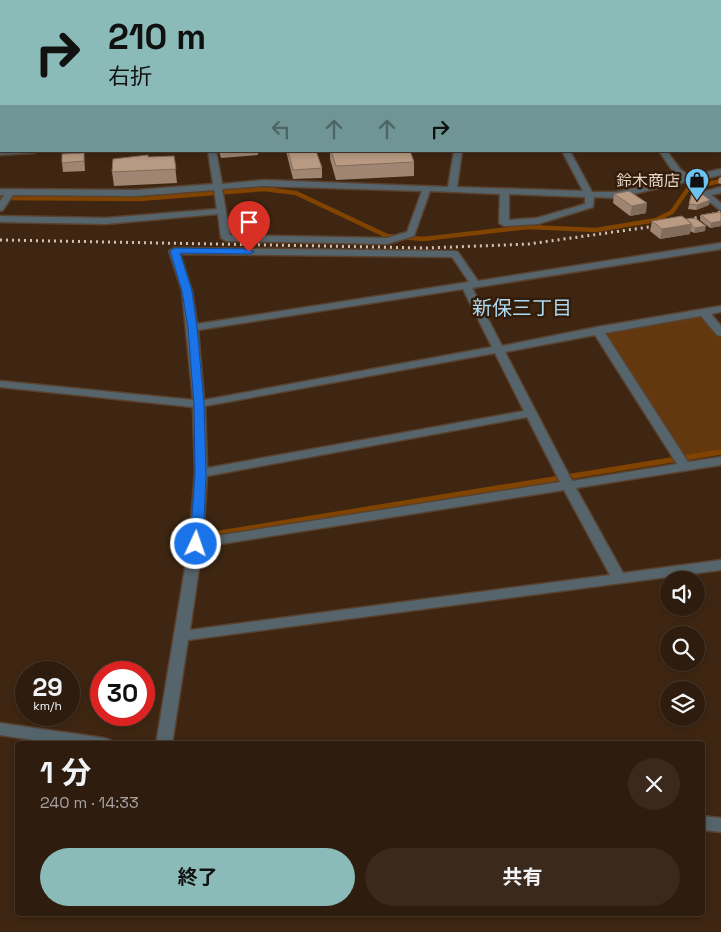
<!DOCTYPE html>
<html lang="ja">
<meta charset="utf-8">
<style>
:root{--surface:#2e1c0e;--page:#3a291c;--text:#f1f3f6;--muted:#a7a19e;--line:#493a2e;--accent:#8bbbb9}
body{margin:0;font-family:"Space Grotesk","Noto Sans JP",sans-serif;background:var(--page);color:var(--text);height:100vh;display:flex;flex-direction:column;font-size:19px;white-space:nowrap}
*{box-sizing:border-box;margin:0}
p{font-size:16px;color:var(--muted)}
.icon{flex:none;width:28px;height:28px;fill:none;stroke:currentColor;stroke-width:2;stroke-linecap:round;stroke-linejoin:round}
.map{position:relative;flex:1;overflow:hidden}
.side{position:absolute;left:15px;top:741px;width:690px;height:175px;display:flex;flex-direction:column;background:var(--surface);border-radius:5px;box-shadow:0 2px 8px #0003,0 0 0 1px var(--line)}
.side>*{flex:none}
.guide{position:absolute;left:0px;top:0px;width:721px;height:152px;box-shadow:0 2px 8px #0003,0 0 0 1px var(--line);background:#8bbbb9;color:#111;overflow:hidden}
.controls{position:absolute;left:660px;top:571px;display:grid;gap:10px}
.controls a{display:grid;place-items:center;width:45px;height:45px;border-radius:50%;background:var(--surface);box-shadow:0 2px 8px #0003,0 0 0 1px var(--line);font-size:25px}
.speed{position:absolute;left:15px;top:661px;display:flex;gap:10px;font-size:25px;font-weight:700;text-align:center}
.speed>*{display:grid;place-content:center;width:65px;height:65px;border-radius:50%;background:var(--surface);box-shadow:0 2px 8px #0003,0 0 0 1px var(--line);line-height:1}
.speed small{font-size:12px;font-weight:400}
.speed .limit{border:8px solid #d22;background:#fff;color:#111}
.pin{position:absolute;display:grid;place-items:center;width:42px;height:42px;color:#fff;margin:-51px -21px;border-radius:50% 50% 50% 0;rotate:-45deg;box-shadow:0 0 5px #0007}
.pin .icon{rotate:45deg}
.me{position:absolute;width:55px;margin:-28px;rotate:3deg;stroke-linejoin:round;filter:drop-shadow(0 0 4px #0008)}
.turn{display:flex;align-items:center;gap:18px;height:105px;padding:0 25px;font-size:22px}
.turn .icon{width:65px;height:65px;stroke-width:2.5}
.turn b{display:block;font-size:35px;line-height:42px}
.lanes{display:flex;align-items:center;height:48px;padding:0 25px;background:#0003;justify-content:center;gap:25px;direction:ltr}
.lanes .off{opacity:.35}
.round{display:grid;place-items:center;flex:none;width:52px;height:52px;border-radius:26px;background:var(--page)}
.overview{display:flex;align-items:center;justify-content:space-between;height:85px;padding:0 25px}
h1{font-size:30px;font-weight:700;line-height:38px}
.primary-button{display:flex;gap:10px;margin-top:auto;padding:10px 25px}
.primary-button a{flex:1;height:58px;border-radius:30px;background:var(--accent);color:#111;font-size:20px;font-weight:700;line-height:58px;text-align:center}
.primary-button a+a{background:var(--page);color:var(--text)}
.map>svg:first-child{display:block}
</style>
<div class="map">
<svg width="721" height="932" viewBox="0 0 721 932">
<rect width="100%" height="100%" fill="#3e2612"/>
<polygon fill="#64380e" points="700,312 721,337 721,452 687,458 597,330"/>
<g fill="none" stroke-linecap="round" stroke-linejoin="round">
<g stroke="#804300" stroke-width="4.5">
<polyline points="702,185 721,181"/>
<polyline points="0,198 140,199 264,189 296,193 387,236 423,239 528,227 596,230 656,220 672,212 688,189"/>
</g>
<polyline stroke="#804300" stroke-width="5.5" points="214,534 721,452"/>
<defs>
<g id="minor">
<rect x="720" y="12" width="1" height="4"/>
<rect x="720" y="75" width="1" height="4"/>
<rect x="720" y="107" width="1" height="4"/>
<polygon points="0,151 38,151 34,153 0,155"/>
<path d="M208,151h8l6,33 41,-4 185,7 6,-36h8l-5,36 126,4 -21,-40h8l22,41h24l64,-14 -6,-5 -15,-22h8l13,18 9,7 32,-7v6l-27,6 12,10 15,-4v6l-10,2 10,8v8l-36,-29 -69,16 -22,-1 -1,10 -55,17 -34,2 -5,-3 1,-29 -70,-3 -16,45 -27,8 -161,-3 -5,-3 -3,-24 -112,10 -106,-2v-6l106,2 111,-9 -3,-19 -78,6 -123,-1 -10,15 -3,1v-10l4,-6h-4v-6l136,1 77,-6zM263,186l159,5 -15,41 -20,6 -157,-3 -8,-46zM509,194l76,3v7l-48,14 -28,2z"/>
<path d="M721,243v6l-249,39 30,58 95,-19 124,-21v6l-10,2 10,12v10l-4,-1 -16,-19 -96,17 83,129 33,-5v8l-145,23 47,85 98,-13v10l-533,70 -16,104h-16l33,-200 6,-71 -2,-66 -193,-20v-6l193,19 -11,-109 -13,-40 5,-3 281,3 3,1 20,29zM180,254l272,3 17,25 -272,42 -5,-33zM463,289l29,58 -288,53 -6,-70zM595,335l82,129 -105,17 -67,-129zM495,353l29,58 -317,57 -2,-62zM527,417l33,65 -357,56 4,-62zM564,490l46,85 -420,55 12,-83z"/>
<polygon points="0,723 104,738 110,740 112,744 59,744 0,735"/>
<polygon points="702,816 721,818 721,832 702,830"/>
</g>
</defs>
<use href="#minor" stroke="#59422f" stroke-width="3"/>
<g stroke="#8b7766" stroke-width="2" stroke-dasharray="3 1" stroke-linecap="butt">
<polyline points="145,0 156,1"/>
<polyline points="68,1 70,0"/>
<polyline points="183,1 185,0"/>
</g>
<use href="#minor" fill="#56646c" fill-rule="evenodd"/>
<g stroke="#d2c1b4" stroke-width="3" stroke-dasharray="2 4" stroke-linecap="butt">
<polyline points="683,221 721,212"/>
<polyline points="0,240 428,248 529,244 663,225"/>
</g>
</g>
<g fill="#9f8572">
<rect x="720" y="19" width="1" height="48"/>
<polygon points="219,151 258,151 258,155 221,158"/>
<polygon points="286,151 316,151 322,168 322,178 293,179"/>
<polygon points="330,151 410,151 414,162 414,176 336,180 330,159"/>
<polygon points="84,153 85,171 63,172 62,163"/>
<polygon points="174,156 177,183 114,186 112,172"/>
<polygon points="721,177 721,184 718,183 719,178"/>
<polygon points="692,192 709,205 696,210 688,209"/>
<polygon points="614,194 646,213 630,216 613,203"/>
<polygon points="721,213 721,226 710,228 700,220 701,215"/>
<polygon points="686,219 705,231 694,233 690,231 690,234 660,239 650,231 652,221"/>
</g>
<g fill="#826c5c">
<polygon points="710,200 709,205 696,210 697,205"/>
<polygon points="647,203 646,213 630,216 632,206"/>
<polygon points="721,221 721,226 710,228 711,223"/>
<polygon points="692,224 690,234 660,239 662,229"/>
<polygon points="706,226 705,231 694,233 695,228"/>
</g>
<g fill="#b99b84" stroke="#826c5c">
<rect x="720" y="19" width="1" height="32"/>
<polygon points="288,151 316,151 322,168 293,170"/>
<polygon points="331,151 410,151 414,162 336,166"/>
<polygon points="84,153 84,161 62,163 62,154"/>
<polygon points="148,155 148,157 174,156 176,169 112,172 113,159"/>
<polygon points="629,191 647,203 632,206 614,194"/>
<polygon points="692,192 699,192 710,200 697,205 689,204"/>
<polygon points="720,212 721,213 721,221 711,223 701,215"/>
<polygon points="682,216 692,224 662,229 652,221"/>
<polygon points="695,218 706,226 695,228 691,225 692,224 686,219"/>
</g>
<polygon fill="#1a73e8" stroke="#114b97" points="174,248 249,249 254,252 249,254 180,253 192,291 197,328 204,404 206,474 203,544 196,548 190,544 195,474 194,404 188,328 182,291 170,251"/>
<defs>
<symbol id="shop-pin" viewBox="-11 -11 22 30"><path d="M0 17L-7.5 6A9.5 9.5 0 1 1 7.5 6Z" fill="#6bc3f2" stroke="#331c08"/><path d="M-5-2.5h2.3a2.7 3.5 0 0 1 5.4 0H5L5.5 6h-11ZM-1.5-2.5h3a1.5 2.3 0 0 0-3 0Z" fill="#111"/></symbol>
</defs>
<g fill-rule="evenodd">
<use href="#shop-pin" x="683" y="166" width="28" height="38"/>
</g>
<g text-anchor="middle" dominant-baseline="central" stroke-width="5" stroke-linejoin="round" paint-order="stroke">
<g font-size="16" fill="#e4d4c8" stroke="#331c08" text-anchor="end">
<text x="680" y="180">鈴木商店</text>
</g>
<g font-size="20" fill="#acdaf4" stroke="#331c08">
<text x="522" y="308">新保三丁目</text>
</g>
</g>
</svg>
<div class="controls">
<a><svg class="icon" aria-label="sound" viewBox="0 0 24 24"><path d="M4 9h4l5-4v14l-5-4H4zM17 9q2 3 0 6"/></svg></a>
<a><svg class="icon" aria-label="search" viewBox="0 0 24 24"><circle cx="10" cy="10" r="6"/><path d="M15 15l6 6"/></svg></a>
<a><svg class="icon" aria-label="layers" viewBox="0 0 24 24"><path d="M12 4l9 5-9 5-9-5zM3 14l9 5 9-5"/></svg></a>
</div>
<div class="speed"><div>29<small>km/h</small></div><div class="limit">30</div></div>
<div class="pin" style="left:249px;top:252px;background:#d93025"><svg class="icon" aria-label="arrive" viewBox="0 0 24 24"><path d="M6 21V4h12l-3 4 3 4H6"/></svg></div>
<svg class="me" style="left:196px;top:544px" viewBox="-20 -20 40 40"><circle r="17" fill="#1a73e8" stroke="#fff" stroke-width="3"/><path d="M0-11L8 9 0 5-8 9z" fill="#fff"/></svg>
<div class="guide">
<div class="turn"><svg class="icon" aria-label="right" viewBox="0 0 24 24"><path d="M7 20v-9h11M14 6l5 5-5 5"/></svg><div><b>210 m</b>右折</div></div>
<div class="lanes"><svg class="icon off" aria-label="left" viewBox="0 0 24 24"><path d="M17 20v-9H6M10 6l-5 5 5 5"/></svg><svg class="icon off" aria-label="ahead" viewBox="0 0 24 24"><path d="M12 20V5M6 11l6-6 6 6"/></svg><svg class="icon off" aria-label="ahead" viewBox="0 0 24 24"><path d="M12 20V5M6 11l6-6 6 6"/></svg><svg class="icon" aria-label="right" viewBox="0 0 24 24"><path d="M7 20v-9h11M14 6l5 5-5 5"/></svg></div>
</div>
<section class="side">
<div class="overview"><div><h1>1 分</h1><p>240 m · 14:33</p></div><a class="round"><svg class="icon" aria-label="close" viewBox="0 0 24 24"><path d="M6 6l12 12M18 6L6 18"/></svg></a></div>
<div class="primary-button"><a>終了</a><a>共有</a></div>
</section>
</div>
